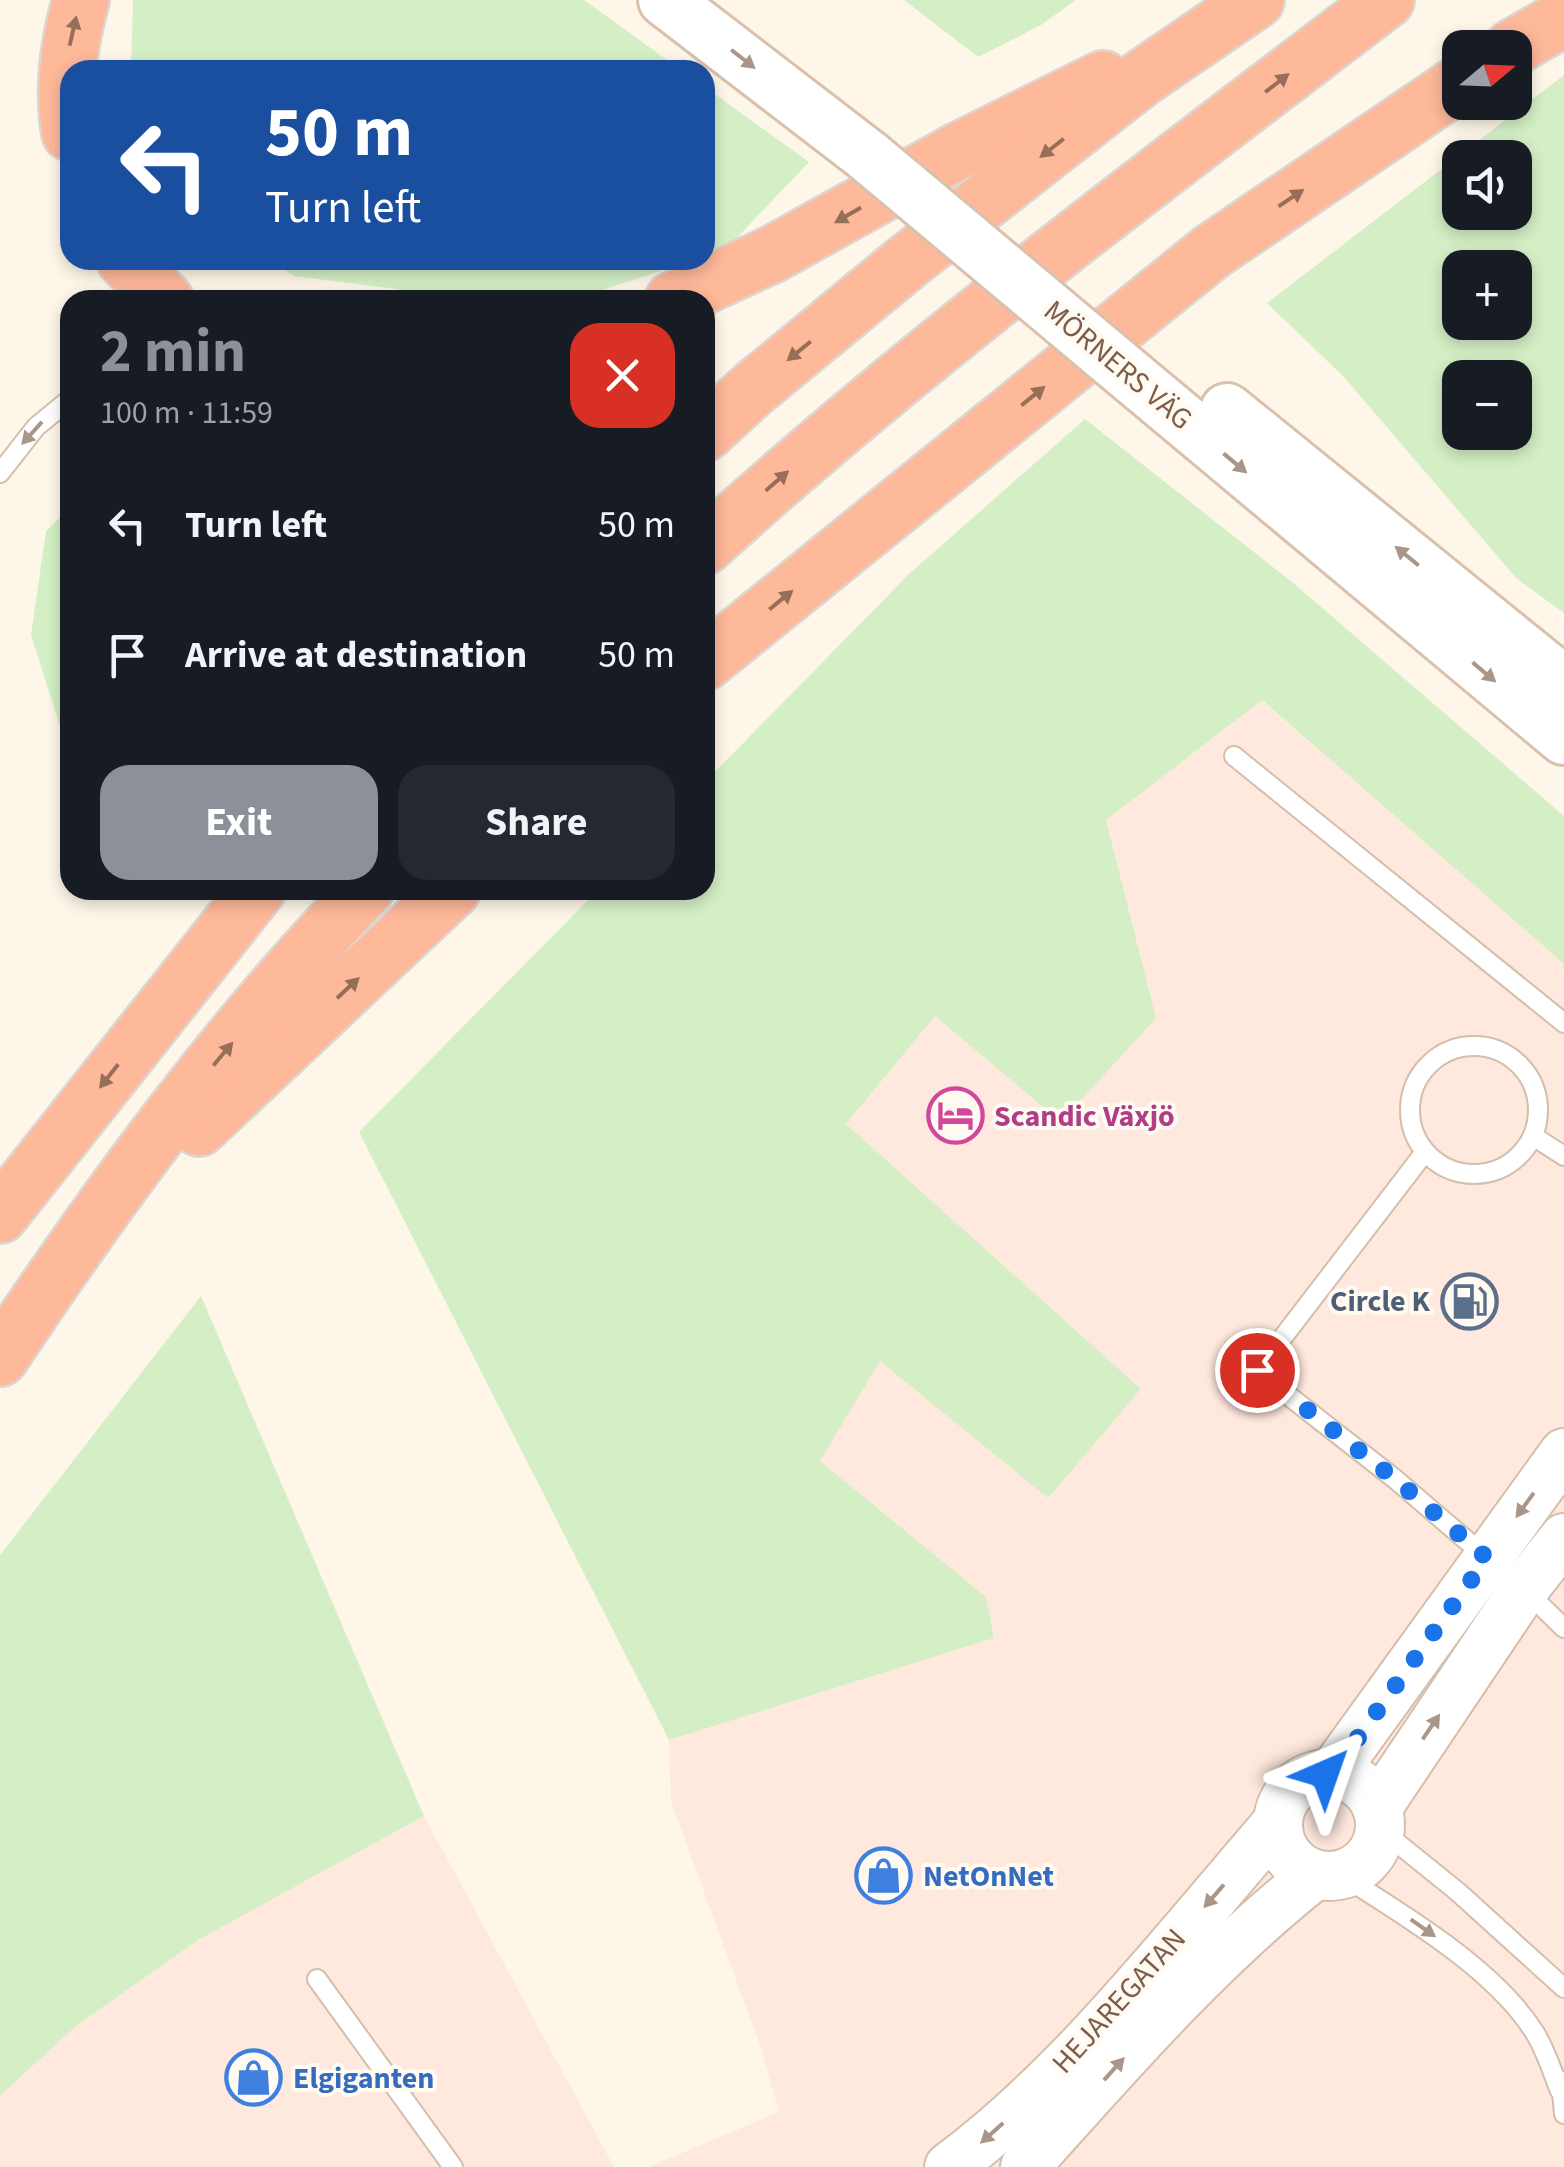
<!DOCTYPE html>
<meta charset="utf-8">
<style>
:root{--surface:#171b24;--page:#242831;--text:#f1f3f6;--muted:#9ea1a6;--accent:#8c9099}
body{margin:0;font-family:"Source Sans 3",sans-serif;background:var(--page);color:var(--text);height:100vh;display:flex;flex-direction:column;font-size:38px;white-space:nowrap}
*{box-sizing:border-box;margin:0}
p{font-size:32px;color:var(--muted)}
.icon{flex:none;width:55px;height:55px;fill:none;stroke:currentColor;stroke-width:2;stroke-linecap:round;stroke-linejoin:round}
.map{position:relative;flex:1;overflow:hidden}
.panel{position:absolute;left:60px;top:290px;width:655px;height:610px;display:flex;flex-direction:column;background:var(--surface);border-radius:30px;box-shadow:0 5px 15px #0003}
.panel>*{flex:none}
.banner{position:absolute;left:60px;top:60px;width:655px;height:210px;border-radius:30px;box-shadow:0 5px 15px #0003;background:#1a4fa0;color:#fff;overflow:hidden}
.needle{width:65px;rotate:71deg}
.buttons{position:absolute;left:1442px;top:30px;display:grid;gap:20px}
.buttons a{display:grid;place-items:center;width:90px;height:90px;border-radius:20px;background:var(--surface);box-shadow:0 5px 15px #0003;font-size:50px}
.pin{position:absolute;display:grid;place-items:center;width:85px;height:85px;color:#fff;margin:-42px;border:5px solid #fff;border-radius:50%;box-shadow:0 2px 10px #0007}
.me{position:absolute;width:110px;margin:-55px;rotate:43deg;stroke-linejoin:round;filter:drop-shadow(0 0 8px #0008)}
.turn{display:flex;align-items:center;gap:35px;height:210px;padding:0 40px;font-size:45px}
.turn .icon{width:130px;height:130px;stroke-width:2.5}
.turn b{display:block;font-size:70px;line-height:85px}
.round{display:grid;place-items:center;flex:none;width:105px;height:105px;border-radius:30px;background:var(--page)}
.summary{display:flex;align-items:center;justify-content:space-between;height:170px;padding:0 40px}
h1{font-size:60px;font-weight:700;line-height:75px;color:var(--accent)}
.primary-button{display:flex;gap:20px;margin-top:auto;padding:20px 40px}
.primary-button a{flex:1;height:115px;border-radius:30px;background:var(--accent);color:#fff;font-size:40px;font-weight:700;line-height:115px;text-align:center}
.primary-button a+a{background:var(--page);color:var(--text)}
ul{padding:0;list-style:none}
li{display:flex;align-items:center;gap:30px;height:130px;padding:0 40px}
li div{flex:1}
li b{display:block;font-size:38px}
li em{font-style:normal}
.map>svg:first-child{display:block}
</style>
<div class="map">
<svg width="1564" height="2167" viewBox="0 0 1564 2167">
<rect width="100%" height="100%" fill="#fef7e9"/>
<g fill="#ffe8dd">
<polygon points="1261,700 1564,964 1564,2167 649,2167 779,2112 761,2048 671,1801 669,1740 994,1638 986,1597 820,1461 880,1360 1048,1497 1141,1389 846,1124 935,1016 1061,1121 1156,1018 1106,820"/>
<polygon points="424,1816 614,2167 0,2167 0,2096 76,2026 198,1940"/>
</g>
<g fill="#d4efc5" fill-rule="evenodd">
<polygon points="133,0 584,0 681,70 131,70"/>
<polygon points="904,0 1076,0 1041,25 978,57"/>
<path d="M1564,75v538l-47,-34 -174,-203 -76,-73zM1460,158h55v54h-55zM1460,268h55v54h-55zM1460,378h55v54h-55z"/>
<polygon points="705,87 809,162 729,246 705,256"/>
<polygon points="270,260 694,260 575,299 458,297 294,276"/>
<polygon points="1085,419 1292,582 1564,816 1564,964 1262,700 1106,820 1156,1018 1061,1122 935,1016 846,1124 1141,1389 1048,1498 880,1361 820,1461 986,1597 994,1638 669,1740 359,1132 598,890 705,890 705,782 909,574"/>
<polygon points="70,508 70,758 31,635 46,531"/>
<polygon points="201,1296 424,1816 198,1940 76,2026 0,2096 0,1555"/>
</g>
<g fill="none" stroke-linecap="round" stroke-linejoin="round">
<defs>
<g id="service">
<polyline points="0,473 36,427 70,399"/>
<polyline points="1234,756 1564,1023"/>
<circle cx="1474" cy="1110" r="64"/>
<polyline points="1533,1136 1564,1156"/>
<polyline points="1425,1152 1257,1371 1395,1479 1486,1557"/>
<polyline points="1525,1590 1564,1628"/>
<polyline points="1380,1829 1458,1892 1564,1988"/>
<path d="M1341,1875c63,40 154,94 194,158 11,18 17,38 25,58"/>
<polyline points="317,1979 453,2167"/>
<polyline points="1561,2081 1564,2114"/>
</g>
<g id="tertiary">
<circle cx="1329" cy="1825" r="51"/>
<polyline points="1332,1774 1564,1453"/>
<polyline points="1377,1808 1524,1589 1564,1538"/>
<path d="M949,2167c123,-91 228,-229 329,-345"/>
<path d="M1025,2167c92,-102 182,-207 290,-292"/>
</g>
<g id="secondary">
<polyline points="665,0 868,156"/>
<polyline points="1133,378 1564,738"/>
<polyline points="1227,410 1564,683"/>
</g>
<g id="motorway">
<polyline points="1512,48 1564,18"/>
<path d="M70,133c-8,-45 -1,-90 11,-133"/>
<polyline points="125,260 165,300"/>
<polyline points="673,300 773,254 960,150 1103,79"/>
<polyline points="705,433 753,389 907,262 1142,78 1256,0"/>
<path d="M705,546c215,-195 450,-370 681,-546"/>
<polyline points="705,662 1211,252 1460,83"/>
<polyline points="199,1128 452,890"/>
<polyline points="0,1215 257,890"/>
<path d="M0,1358c109,-164 228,-326 365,-468"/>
</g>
</defs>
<use href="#service" stroke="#d3bfac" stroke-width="22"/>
<use href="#tertiary" stroke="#d3bfac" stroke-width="52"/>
<use href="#secondary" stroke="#d9c1ac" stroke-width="58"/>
<use href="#motorway" stroke="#ddd5d0" stroke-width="60"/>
<use href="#service" stroke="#fff" stroke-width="18"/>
<use href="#tertiary" stroke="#fff" stroke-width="48"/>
<use href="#secondary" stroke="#fff" stroke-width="52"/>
<use href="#motorway" stroke="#feb89a" stroke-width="55"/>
<defs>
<polyline id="secondary-bridge" points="868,156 1133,378"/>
</defs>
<use href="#secondary-bridge" stroke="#d9c1ac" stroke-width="58" stroke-linecap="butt"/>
<use href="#secondary-bridge" stroke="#fff" stroke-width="52"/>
</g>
<defs><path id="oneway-solid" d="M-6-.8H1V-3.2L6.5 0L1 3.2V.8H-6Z" transform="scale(2.5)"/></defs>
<g fill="#976f59">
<use href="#oneway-solid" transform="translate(73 31) rotate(-77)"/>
<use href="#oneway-solid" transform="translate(1277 83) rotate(-38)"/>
<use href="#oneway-solid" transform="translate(1052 148) rotate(142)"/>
<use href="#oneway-solid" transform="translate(1291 198) rotate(-34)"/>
<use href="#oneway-solid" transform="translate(848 215) rotate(150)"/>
<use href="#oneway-solid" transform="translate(799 351) rotate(141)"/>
<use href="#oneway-solid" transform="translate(1033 396) rotate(-39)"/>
<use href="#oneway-solid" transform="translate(777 481) rotate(-41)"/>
<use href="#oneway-solid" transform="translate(781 600) rotate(-39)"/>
<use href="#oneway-solid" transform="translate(348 988) rotate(-43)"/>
<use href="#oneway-solid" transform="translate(223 1054) rotate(-50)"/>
<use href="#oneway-solid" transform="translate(109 1076) rotate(128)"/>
</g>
<g fill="#aa9689">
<use href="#oneway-solid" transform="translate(743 59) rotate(38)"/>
<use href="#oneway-solid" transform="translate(32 433) rotate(132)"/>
<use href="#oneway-solid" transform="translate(1235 463) rotate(40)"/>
<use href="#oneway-solid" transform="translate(1407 556) rotate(-141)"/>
<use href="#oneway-solid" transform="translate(1484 672) rotate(40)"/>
<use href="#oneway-solid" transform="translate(1525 1505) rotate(126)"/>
<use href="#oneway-solid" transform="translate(1431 1727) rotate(-56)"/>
<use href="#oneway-solid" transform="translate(1214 1896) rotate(131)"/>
<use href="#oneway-solid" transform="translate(1423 1928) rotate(35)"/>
<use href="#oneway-solid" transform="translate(1114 2069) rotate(-48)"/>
<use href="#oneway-solid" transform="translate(992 2133) rotate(138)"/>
</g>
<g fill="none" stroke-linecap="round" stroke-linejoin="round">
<polyline stroke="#1a73e8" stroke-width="18" stroke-dasharray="0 32.4" points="1257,1370 1395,1479 1487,1558 1332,1774 1325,1774"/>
</g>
<defs>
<symbol id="hotel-ring" viewBox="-11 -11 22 22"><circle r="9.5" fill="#fffaf2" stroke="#d1479c" stroke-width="1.5"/><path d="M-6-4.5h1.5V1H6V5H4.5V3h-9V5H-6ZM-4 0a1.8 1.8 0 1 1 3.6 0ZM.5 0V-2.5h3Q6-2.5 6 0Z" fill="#d1479c"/></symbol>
<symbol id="fuel-ring" viewBox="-11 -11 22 22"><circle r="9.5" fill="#fffaf2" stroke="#5c6f8a" stroke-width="1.5"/><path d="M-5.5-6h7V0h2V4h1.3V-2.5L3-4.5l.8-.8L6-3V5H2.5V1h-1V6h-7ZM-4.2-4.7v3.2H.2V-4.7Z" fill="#5c6f8a"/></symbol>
<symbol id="shop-ring" viewBox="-11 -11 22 22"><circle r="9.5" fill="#fffaf2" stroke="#3f7fe0" stroke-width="1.5"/><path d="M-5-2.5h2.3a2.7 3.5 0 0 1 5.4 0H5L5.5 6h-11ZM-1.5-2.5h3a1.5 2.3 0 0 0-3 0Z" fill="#3f7fe0"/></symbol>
</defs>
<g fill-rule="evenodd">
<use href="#hotel-ring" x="924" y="1084" width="63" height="63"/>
<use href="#fuel-ring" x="1438" y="1270" width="63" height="63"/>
<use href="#shop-ring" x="852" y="1844" width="63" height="63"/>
<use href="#shop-ring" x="222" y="2046" width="63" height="63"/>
</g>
<g text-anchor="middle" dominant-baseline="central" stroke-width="8" stroke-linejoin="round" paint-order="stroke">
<g font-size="30" fill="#7d5d49" stroke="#fffaf2">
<text transform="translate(1118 365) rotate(40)">MÖRNERS VÄG</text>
<text transform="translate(1119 2001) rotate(-48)">HEJAREGATAN</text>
</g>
<g font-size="30" font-weight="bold" fill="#b23c85" stroke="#fffaf2" text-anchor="start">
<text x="994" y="1116">Scandic Växjö</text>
</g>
<g font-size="30" font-weight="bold" fill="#4e5e75" stroke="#fffaf2" text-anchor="end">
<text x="1430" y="1301">Circle K</text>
</g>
<g font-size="30" font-weight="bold" fill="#366cbe" stroke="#fffaf2" text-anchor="start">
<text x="923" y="1876">NetOnNet</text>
<text x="293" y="2078">Elgiganten</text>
</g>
</g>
</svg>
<div class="buttons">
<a><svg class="needle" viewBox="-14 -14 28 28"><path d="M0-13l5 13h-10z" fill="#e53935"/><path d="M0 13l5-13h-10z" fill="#9ea1a6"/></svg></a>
<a><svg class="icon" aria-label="sound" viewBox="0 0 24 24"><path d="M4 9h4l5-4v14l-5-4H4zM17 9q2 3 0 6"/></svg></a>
<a>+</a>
<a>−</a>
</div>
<div class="pin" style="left:1257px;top:1370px;background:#d93025"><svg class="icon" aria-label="arrive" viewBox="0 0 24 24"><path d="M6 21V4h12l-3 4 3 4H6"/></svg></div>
<svg class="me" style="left:1325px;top:1774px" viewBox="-20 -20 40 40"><path d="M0-17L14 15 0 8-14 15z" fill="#1a73e8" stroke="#fff" stroke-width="4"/></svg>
<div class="banner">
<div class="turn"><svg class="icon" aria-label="left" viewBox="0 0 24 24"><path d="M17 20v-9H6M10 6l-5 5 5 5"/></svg><div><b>50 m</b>Turn left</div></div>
</div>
<section class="panel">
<div class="summary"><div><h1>2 min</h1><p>100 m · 11:59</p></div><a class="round" style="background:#d93025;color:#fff"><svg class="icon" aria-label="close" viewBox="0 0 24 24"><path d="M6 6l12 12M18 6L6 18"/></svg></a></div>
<ul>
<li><svg class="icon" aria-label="left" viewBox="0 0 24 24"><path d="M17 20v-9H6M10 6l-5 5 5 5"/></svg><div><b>Turn left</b></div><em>50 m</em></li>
<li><svg class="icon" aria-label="arrive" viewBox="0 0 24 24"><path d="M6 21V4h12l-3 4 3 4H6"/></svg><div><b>Arrive at destination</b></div><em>50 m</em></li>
</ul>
<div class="primary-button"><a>Exit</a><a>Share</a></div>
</section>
</div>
